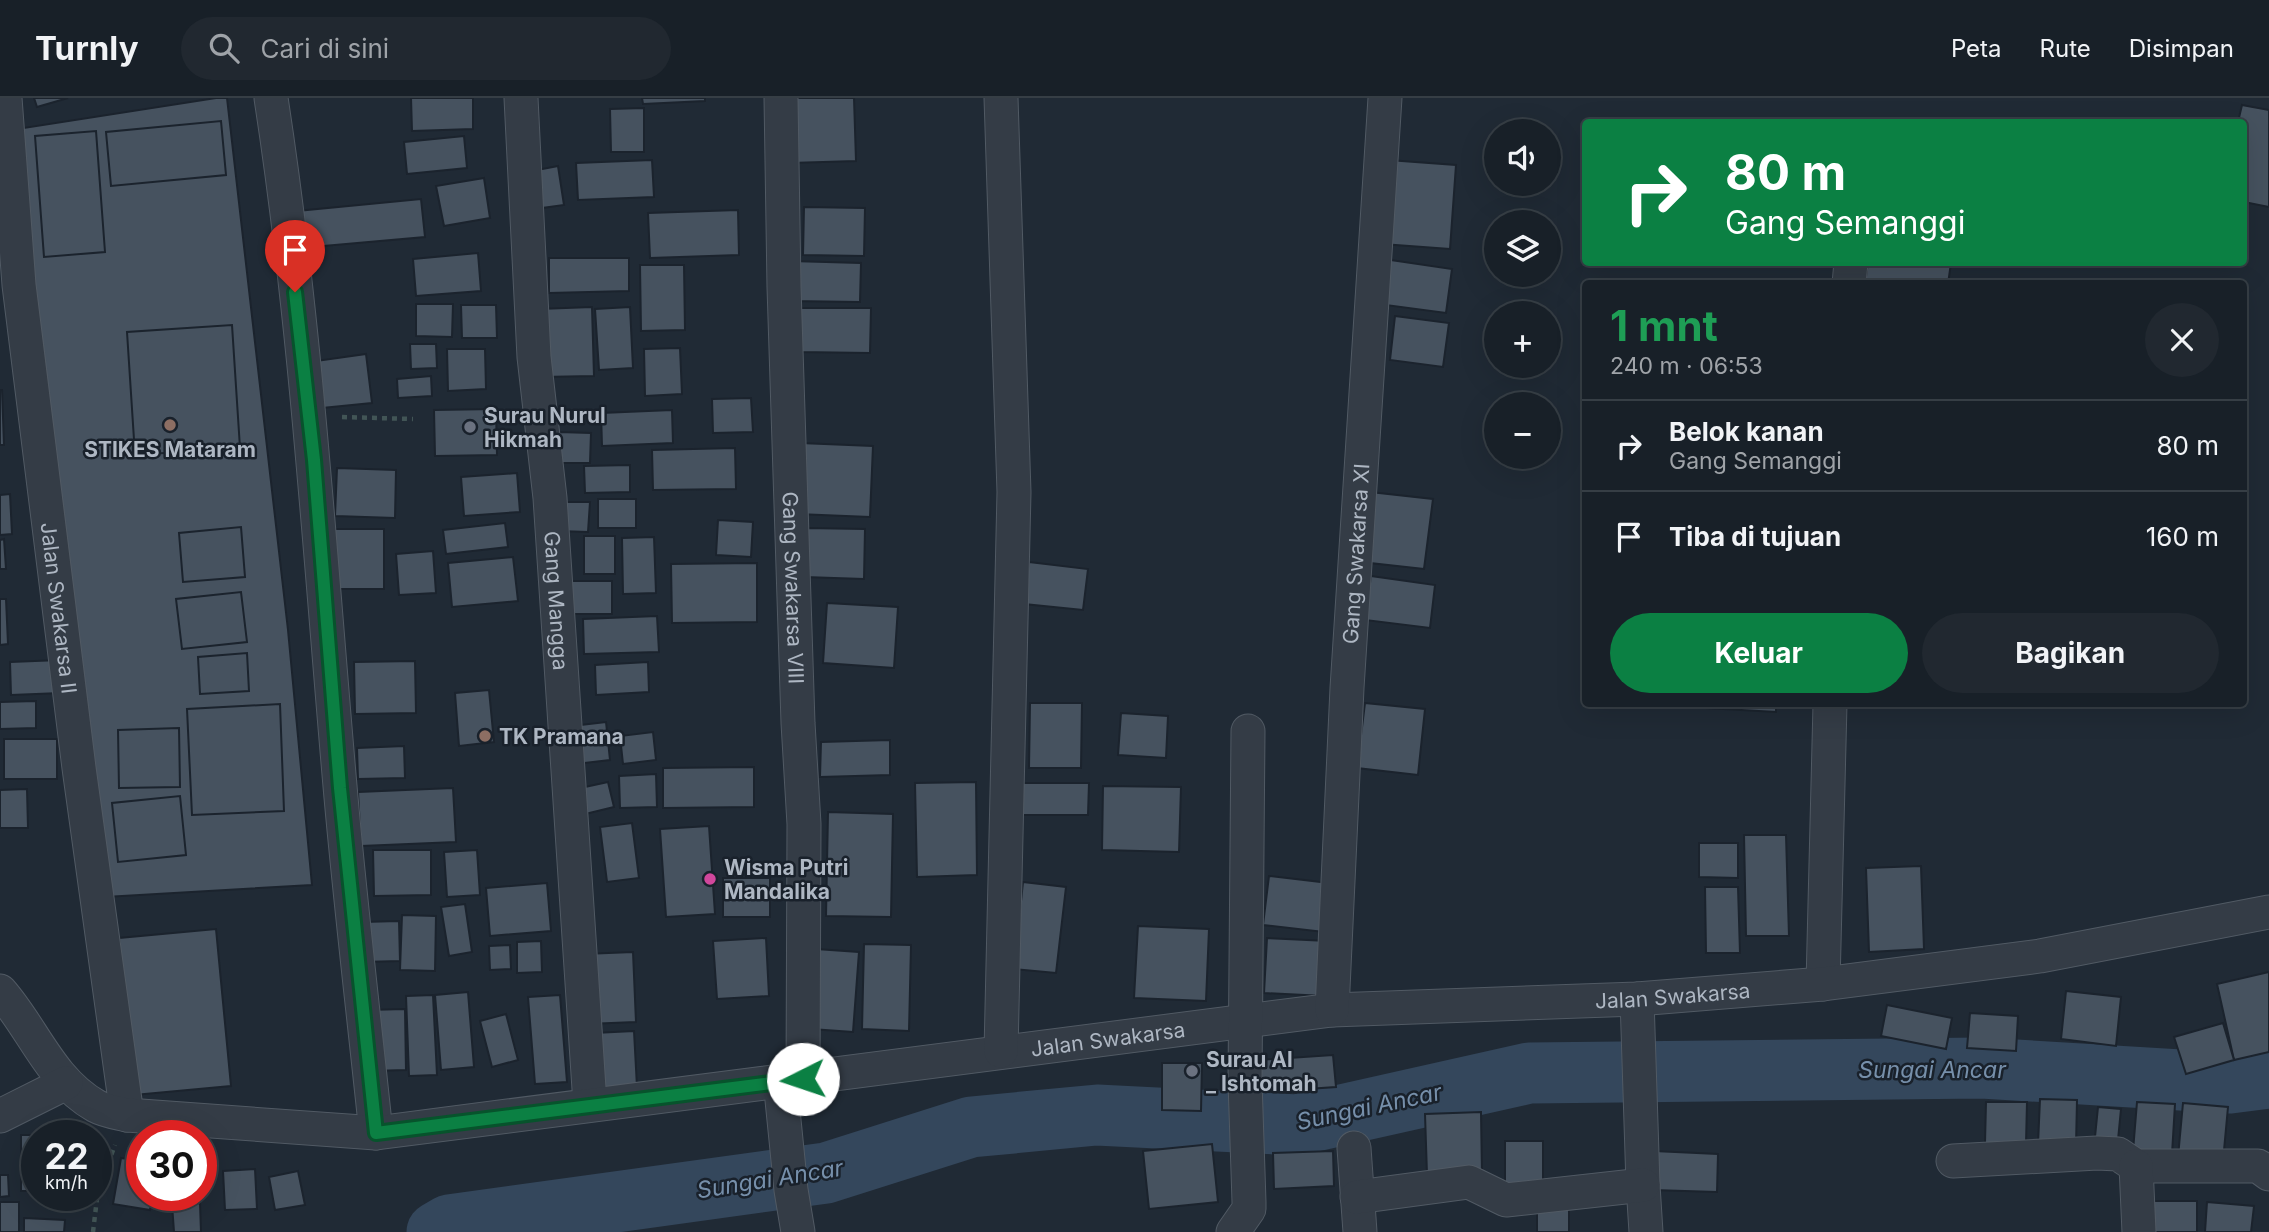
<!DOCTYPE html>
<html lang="id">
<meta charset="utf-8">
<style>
:root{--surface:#182028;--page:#212830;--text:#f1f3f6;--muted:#9fa3a8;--line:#363e45;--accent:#0b8043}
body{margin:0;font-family:Inter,sans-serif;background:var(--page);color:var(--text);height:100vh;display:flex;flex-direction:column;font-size:26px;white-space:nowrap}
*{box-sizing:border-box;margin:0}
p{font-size:23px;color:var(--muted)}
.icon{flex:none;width:38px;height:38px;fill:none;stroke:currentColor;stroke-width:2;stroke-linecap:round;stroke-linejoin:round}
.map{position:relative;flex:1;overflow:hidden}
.details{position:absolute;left:1582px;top:182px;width:665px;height:427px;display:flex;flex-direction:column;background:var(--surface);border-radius:7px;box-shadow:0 7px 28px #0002,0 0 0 2px var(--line)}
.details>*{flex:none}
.guide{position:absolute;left:1582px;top:21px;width:665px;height:147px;border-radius:7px;box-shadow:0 7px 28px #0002,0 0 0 2px var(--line);background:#0b8043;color:#fff;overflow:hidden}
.controls{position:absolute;left:1484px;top:21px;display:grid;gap:14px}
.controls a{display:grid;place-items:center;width:77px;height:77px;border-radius:50%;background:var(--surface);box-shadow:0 7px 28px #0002,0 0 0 2px var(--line);font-size:35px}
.speed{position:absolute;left:21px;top:1022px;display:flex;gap:14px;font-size:35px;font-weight:700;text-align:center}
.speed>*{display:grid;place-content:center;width:91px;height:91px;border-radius:50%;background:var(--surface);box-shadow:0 7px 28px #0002,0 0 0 2px var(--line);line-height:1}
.speed small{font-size:18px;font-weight:400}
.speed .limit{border:10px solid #d22;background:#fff;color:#111}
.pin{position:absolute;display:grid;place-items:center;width:60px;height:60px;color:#fff;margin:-72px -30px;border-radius:50% 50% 50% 0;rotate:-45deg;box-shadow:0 0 7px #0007}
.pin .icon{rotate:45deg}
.me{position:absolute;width:77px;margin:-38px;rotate:266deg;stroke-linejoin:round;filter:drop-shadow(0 0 5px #0008)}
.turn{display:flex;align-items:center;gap:24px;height:147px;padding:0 28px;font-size:32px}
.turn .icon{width:91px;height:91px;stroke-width:2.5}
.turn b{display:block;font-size:49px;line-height:60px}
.round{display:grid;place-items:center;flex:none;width:74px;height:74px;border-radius:37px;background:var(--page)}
.overview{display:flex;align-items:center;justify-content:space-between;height:119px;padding:0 28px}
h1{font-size:42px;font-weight:700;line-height:52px;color:#1e9e55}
.cta{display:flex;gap:14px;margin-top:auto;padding:14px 28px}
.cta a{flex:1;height:80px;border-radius:42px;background:var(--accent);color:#fff;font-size:28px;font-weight:700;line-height:80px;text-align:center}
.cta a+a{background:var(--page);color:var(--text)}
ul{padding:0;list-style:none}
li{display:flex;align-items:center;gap:21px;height:91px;padding:0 28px;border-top:2px solid var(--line)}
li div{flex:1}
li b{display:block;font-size:26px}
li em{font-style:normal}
header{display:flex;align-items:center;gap:42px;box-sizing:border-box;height:98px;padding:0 35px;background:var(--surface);border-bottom:2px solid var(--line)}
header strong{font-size:33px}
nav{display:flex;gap:38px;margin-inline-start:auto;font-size:24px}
.search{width:490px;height:63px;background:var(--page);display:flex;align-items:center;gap:18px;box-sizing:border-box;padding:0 24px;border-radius:38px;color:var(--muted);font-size:26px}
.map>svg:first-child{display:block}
</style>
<header>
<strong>Turnly</strong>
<div class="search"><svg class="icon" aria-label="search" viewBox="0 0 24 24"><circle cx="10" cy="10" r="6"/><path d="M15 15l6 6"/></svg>Cari di sini</div>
<nav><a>Peta</a><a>Rute</a><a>Disimpan</a></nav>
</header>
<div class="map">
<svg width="2269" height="1134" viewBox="0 0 2269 1134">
<rect width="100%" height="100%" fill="#202a35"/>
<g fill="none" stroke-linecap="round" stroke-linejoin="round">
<polyline stroke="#34475c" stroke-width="61" points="437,1134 449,1127 826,1075 971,1029 1097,1017 1297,1027 1529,975 1982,970 2230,985 2269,980"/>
</g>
<g fill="#46525f" stroke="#1b232d" stroke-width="2">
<polygon points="34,0 68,0 37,9"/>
<polygon points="216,0 227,0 288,532 312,787 105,799 17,31"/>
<polygon points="411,0 473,0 473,31 412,33"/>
<polygon points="642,0 705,0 705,3 643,6"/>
<polygon points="787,0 854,0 856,63 790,65"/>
<polygon points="2242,7 2269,12 2269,109 2244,104 2244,24 2238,24"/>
<polygon points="644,10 644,54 611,54 610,11"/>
<polygon points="221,23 226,77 111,88 106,34"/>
<polygon points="96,33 105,154 44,159 35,38"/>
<polygon points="464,38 467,70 407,76 404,44"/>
<polygon points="652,62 654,99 578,102 576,65"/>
<polygon points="1388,62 1456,67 1450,151 1382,146"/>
<polygon points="558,68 564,107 542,110 537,72"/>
<polygon points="484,80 490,120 444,128 436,88"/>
<polygon points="421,101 425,139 301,150 297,113"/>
<polygon points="804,109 865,110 864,158 803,157"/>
<polygon points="738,112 739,157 650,160 648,115"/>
<polygon points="478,155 481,193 416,198 413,161"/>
<polygon points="549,160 629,160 629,193 549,195"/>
<polygon points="1384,161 1452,171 1446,215 1378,206"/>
<polygon points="791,163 861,165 860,204 790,203"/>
<polygon points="1868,164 1944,164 1951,165 1948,186 1865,186"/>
<polygon points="640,167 684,167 685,232 641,233"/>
<polygon points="416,206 453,206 452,239 416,238"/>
<polygon points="461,207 496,207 497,240 462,240"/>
<polygon points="592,209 594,278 541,279 539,211"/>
<polygon points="630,209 633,270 599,272 595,211"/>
<polygon points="799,210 871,210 870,255 798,254"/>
<polygon points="1395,218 1449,225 1443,269 1390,262"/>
<polygon points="232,227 240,350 135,357 127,234"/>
<polygon points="410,246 436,246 437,270 411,271"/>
<polygon points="680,250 682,296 645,298 644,251"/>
<polygon points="447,251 485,251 486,291 448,293"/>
<polygon points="366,256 372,305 322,310 316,263"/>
<polygon points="431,278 432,298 398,300 397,281"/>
<polygon points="0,292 2,292 4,347 0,347"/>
<polygon points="751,300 753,334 713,335 712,301"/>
<polygon points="496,311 497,357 435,358 434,312"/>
<polygon points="672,312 673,345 602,348 601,315"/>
<polygon points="559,334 591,335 590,365 558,365"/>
<polygon points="800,345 873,348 870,419 797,416"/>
<polygon points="735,350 736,391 653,392 652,352"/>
<polygon points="630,367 630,394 585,395 584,368"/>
<polygon points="337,370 396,372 395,420 335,418"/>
<polygon points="517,375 520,414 464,418 461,379"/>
<polygon points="1370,394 1433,401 1424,471 1361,464"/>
<polygon points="10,396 12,436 0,437 0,397"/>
<rect x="598" y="401" width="38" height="29"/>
<polygon points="558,404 590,404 588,434 558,433"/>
<polygon points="718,422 753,424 751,459 716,457"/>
<polygon points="505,425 508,449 446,456 443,432"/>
<polygon points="241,429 245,479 183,484 179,435"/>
<polygon points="805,430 865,431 864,481 804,479"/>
<rect x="333" y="431" width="51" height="60"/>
<rect x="584" y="438" width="31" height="38"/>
<polygon points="654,439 656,495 623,496 622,440"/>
<polygon points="4,441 6,471 0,471 0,442"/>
<polygon points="433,453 436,495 399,497 396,456"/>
<polygon points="513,459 518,503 452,509 448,465"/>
<polygon points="1029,464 1088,471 1083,512 1024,506"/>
<polygon points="757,465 757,524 672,525 671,466"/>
<polygon points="1371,478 1435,487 1430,530 1365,522"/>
<rect x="565" y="483" width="47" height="33"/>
<polygon points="241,494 247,544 182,551 176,501"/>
<polygon points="0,501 6,501 8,546 0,547"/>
<polygon points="827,505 898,509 894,570 823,565"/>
<polygon points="657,518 659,554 584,556 583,521"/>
<polygon points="247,555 249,593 200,596 198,559"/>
<polygon points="60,562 61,595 11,597 10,564"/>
<polygon points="415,563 416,615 355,616 354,564"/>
<polygon points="648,564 649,594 596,597 595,567"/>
<polygon points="489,592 494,644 459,648 455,595"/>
<polygon points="36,603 36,630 0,631 0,604"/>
<polygon points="1030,605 1082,605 1081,670 1029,670"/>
<polygon points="1365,605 1425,611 1418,677 1357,670"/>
<polygon points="280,606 284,713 192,717 187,611"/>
<polygon points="1707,606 1776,606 1776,614 1707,610"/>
<polygon points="1121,615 1168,618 1166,660 1118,657"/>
<polygon points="606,624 610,662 576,666 572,628"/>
<polygon points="179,630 180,689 119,690 118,632"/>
<polygon points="653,634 656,662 623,666 620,638"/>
<rect x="4" y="641" width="53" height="40"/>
<polygon points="890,642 890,677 820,679 821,644"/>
<polygon points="404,648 405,680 358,681 357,650"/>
<polygon points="754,669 754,709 663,710 663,670"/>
<polygon points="656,676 657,709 620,710 619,678"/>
<polygon points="608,684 614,709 577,718 571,692"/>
<polygon points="976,684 977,777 917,779 915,685"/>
<polygon points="1023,685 1089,685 1088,717 1023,717"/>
<polygon points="1103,688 1181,689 1179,754 1102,752"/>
<polygon points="453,690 456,744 361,748 358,694"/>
<polygon points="27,691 28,730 0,730 0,692"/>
<polygon points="180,698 186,757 118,764 112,705"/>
<polygon points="828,714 893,716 891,819 826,818"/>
<polygon points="632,725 639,780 607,784 600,729"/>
<polygon points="709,728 715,816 666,819 660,731"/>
<polygon points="1744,737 1786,737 1789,838 1746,838"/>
<polygon points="1699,745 1738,745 1738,780 1699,779"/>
<polygon points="373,752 431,752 431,797 374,798"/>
<polygon points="477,752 480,797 447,799 444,754"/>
<polygon points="1921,768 1924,851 1869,854 1866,770"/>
<polygon points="1269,778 1329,785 1324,834 1263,827"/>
<rect x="723" y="780" width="47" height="39"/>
<polygon points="1023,784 1066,789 1056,875 1014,871"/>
<polygon points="547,785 551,833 490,838 486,790"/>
<polygon points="1705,789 1738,789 1740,855 1706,855"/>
<polygon points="465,806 472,854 449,858 441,809"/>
<polygon points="402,817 436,818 435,873 400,872"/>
<polygon points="399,823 400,863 363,864 362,824"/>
<polygon points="1138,828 1209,831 1206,903 1134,900"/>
<polygon points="216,831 231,988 134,997 119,840"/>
<polygon points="766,840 769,898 717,901 713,843"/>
<polygon points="1267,840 1328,843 1325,898 1264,895"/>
<polygon points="541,843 542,874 517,875 517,844"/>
<polygon points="864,846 911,847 909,933 862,931"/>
<polygon points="510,847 511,871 490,872 489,848"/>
<polygon points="816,851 859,854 853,934 811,931"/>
<polygon points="633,854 636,924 587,926 584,856"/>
<polygon points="2269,874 2269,954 2234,962 2217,886"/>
<polygon points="2066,893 2121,899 2116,948 2061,941"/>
<polygon points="468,894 474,969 441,972 435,897"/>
<polygon points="433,897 437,977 409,978 406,898"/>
<polygon points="560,897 567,984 535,986 528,899"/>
<polygon points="1887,907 1952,920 1946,951 1881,938"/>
<polygon points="405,911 406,972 371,973 368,912"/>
<polygon points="1970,915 2018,918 2016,953 1967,950"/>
<polygon points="506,916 518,962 492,969 480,923"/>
<polygon points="2223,925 2234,962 2186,976 2174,939"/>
<polygon points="634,933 637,989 596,990 594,935"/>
<polygon points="1333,957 1336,989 1261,994 1259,962"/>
<polygon points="1162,965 1202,965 1201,1013 1162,1012"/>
<polygon points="2040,1001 2077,1002 2076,1048 2038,1046"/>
<polygon points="1986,1004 2027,1004 2026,1046 1985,1045"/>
<polygon points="2137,1004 2175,1006 2172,1056 2133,1053"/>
<polygon points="2183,1005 2228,1009 2223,1063 2178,1059"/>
<polygon points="2098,1009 2121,1011 2117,1052 2094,1049"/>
<polygon points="1481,1014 1482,1076 1427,1077 1425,1016"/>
<polygon points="21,1037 62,1037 37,1038 37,1093 21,1093"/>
<rect x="1505" y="1043" width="38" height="51"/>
<polygon points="1212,1046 1218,1104 1149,1111 1143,1053"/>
<polygon points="1333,1053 1334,1088 1274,1091 1273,1055"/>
<polygon points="1654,1053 1718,1056 1717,1094 1652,1092"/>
<polygon points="121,1060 142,1063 142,1097 153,1097 150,1112 113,1106"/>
<polygon points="255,1071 257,1111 225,1112 223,1073"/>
<polygon points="298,1073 305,1107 275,1112 269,1079"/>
<polygon points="0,1077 8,1077 9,1098 0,1099"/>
<rect x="2146" y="1103" width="51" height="31"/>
<rect x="0" y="1104" width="19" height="30"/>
<polygon points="2207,1104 2254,1108 2251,1134 2205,1134"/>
<polygon points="200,1105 201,1134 174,1134 172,1106"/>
<rect x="1537" y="1110" width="32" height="24"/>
<polygon points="24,1120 65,1122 64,1134 24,1134"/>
</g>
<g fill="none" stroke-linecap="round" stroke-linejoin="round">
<defs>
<g id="minor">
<path id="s1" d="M5,0l14,187 60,483 48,347"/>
<path d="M271,0c35,228 49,458 69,688 10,116 24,231 36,347"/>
<path id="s2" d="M521,0l13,259 16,141 40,606"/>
<path id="s3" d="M781,0l3,189 14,436 6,101 -1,255"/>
<polyline points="1849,186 1851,164"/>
<polyline points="1823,886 1830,606"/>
<path id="s4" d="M0,893c33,37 50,89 96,115 9,5 22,7 31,9l249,18 956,-123 305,-11 186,-15 217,-28 229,-44"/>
<polyline points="1637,901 1643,1087 1646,1134"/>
<path id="s5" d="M1332,912l15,-322 38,-590"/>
<polyline points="1001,953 1014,394 1001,0"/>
<polyline points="780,982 791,1092 798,1134"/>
<polyline points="0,1018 66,985"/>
<polyline points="1354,1050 1360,1134"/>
<polyline points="1953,1063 2097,1055 2118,1056 2136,1068 2258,1068 2269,1076"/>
<polyline points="2136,1068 2139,1134"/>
<polyline points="1357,1099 1469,1084 1506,1102 1643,1087"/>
<polyline points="1233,1134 1249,1111 1249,1104 1245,983 1248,633"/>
</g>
</defs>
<use href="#minor" stroke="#515a64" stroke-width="35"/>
<g stroke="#425556" stroke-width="4.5" stroke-dasharray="5 5" stroke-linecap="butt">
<polyline points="342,319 413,321"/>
<polyline points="93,1134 98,1092 115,1047"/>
</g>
<use href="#minor" stroke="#343c46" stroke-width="33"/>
</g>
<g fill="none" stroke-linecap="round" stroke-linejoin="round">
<defs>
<polyline id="route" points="295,194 314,362 340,690 376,1035 803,981"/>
</defs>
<use href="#route" stroke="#07532c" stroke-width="18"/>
<use href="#route" stroke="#0b8043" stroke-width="12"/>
</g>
<g fill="#8d6e63" stroke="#19212b" stroke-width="2.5">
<circle cx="170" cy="327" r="7"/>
<circle cx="485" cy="638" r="7"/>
</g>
<g fill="#6b7280" stroke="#19212b" stroke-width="2.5">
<circle cx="470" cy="329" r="7"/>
<circle cx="1192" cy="973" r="7"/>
</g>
<circle fill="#d1479c" stroke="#19212b" stroke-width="2.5" cx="710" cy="781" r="7"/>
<g text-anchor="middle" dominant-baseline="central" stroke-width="5" stroke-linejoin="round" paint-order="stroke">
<g font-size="21" font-weight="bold" fill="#aeb7c3" stroke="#19212b" text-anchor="start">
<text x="484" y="317">Surau Nurul<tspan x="484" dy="24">Hikmah</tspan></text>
<text x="170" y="351" text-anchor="middle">STIKES Mataram</text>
<text x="499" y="638">TK Pramana</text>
<text x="724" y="769">Wisma Putri<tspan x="724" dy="24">Mandalika</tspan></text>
<text x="1206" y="961">Surau Al<tspan x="1206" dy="24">_ Ishtomah</tspan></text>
</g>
<g font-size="21" fill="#aeb7c3" stroke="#19212b">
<text stroke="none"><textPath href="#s5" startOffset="457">Gang Swakarsa XI</textPath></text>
<text stroke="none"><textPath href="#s3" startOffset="490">Gang Swakarsa VIII</textPath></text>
<text stroke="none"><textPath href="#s2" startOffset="504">Gang Mangga</textPath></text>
<text stroke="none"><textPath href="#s1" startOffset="513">Jalan Swakarsa II</textPath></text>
<text stroke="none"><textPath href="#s4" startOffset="1738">Jalan Swakarsa</textPath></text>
<text stroke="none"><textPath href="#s4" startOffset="1171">Jalan Swakarsa</textPath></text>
</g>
<g font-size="23" font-style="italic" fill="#768faa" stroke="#19212b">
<text x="1932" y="972">Sungai Ancar</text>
<text transform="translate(1369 1009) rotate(-12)">Sungai Ancar</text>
<text transform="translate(770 1081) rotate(-9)">Sungai Ancar</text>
</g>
</g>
</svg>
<div class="controls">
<a><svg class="icon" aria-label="sound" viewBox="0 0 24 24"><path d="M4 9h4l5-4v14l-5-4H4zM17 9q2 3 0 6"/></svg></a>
<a><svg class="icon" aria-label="layers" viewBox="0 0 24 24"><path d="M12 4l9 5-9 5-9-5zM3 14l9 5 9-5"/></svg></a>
<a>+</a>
<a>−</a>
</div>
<div class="speed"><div>22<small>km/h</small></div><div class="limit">30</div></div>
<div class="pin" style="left:295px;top:194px;background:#d93025"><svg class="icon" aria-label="arrive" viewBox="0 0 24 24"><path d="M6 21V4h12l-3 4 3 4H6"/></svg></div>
<svg class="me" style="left:803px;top:981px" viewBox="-20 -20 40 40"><circle r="19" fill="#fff"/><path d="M0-13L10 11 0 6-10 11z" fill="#0b8043"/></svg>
<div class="guide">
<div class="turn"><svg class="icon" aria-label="right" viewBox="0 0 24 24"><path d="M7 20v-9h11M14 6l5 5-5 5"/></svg><div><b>80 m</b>Gang Semanggi</div></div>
</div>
<section class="details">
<div class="overview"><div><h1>1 mnt</h1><p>240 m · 06:53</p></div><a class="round"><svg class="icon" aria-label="close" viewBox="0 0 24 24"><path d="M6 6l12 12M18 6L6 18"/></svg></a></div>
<ul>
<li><svg class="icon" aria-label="right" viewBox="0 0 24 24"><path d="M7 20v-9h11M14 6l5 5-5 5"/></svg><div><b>Belok kanan</b><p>Gang Semanggi</p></div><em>80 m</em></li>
<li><svg class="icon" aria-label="arrive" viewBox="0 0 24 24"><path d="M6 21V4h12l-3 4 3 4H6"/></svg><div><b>Tiba di tujuan</b></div><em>160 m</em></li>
</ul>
<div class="cta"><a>Keluar</a><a>Bagikan</a></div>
</section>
</div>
